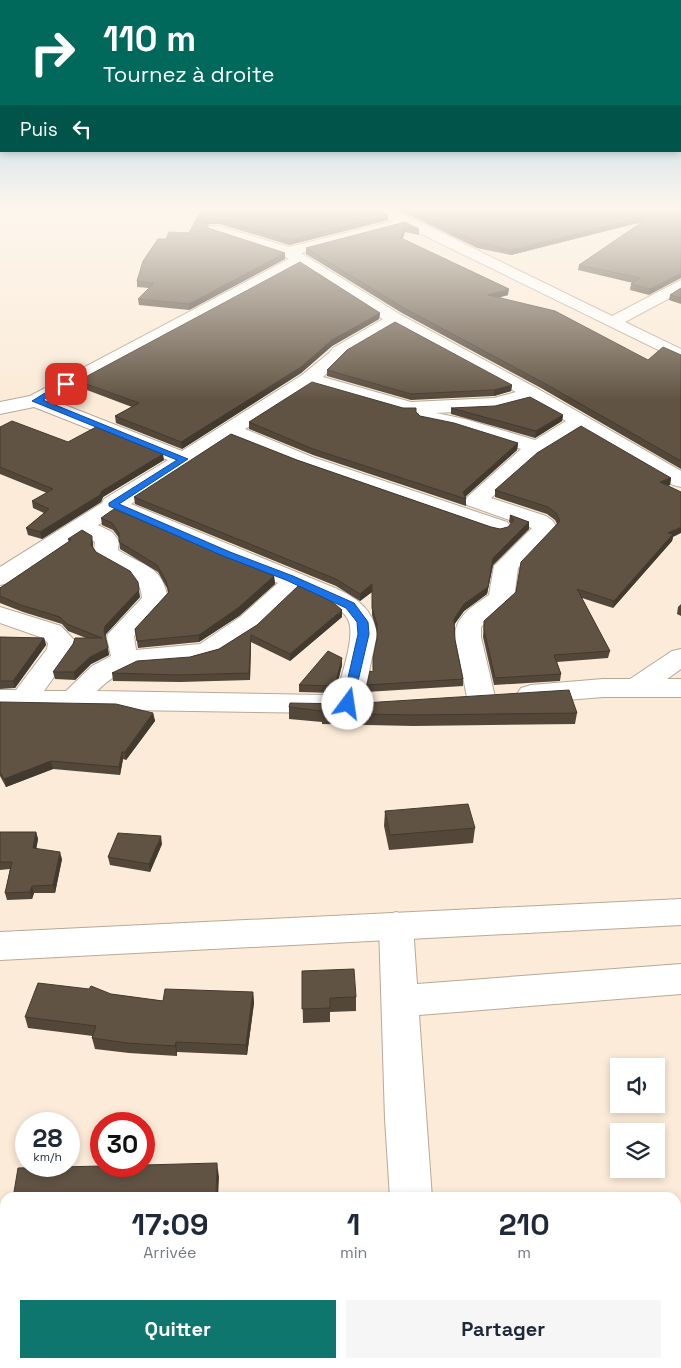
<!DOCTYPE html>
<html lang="fr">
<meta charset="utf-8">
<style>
:root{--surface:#fff;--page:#f6f6f7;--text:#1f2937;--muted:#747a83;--accent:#0f766e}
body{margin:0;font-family:"Space Grotesk",sans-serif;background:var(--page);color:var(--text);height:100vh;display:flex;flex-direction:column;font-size:19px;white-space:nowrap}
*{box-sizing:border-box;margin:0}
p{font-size:16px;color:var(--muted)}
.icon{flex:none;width:28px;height:28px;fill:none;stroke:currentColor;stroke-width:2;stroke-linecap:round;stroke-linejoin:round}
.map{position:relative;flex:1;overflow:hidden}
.panel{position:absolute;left:0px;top:1192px;width:681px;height:176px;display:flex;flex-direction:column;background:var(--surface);border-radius:15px 15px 0 0;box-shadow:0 2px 8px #0003}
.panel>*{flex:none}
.top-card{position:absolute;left:0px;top:0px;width:681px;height:152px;box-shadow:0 2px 8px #0003;background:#00695c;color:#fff;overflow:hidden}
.tools{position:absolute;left:610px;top:1058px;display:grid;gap:10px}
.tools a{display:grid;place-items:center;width:55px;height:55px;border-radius:0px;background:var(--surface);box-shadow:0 2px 8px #0003;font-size:25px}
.speed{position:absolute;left:15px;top:1112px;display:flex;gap:10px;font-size:25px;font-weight:700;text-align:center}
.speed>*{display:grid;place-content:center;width:65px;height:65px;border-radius:50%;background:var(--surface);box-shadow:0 2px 8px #0003;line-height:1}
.speed small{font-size:12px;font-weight:400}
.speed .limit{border:8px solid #d22;background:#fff;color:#111}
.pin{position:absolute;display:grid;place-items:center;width:42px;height:42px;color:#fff;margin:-21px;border-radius:10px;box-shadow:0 2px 8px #0006}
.me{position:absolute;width:55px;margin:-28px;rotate:14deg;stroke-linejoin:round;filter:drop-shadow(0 0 4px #0008)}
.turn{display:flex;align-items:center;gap:18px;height:105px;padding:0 20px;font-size:22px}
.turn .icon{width:65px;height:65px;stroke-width:2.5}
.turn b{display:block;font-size:35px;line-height:42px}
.then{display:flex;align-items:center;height:48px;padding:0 20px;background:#0003;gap:10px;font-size:19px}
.eta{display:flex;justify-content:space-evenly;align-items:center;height:85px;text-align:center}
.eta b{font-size:30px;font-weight:700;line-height:35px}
.action{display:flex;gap:10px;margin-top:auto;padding:10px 20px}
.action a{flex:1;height:58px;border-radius:0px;background:var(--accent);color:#fff;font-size:20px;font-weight:700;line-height:58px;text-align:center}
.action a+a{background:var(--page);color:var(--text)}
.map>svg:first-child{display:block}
</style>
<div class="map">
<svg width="681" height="1368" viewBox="0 0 681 1368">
<rect width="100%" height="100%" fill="#fbebd8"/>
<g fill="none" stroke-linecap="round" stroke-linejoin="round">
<defs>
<g id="minor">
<path d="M374,209h19l219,107 69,-36v12l-56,30 56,27v12l-276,-135 -104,27 100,62 139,75 141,81v16l-8,-2 -93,-55 -45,28 -44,40 55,18 7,5 4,7 -39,40 -4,30 -4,5 -29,24v10l14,60 -4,6 -10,3 -10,-3 -4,-6 -12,-60c0,-21 18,-31 34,-42l5,-29 38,-38 -65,-23 -3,-5 57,-51 -67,-21 -34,-7 -3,-4 2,-4 -16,-1 -91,-26 -67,43 67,28 195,65 4,5 -4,5 -8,2 -8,-2 -193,-67 -67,-27 -100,66 204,84c22,10 38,21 42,46l-15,70 -4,7 -10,2 -11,-4 -11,4 -326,-5v-18h16l31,-41 1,-6 -5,-5 -43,-15v-16l61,19 14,15 -2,9 -29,41h22l26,-25 19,-10 -4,-18 1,-4 34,-36c-2,-28 -24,-27 -44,-41l-4,-5 1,-10 -12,-7 -74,48 -9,2v-18l102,-64 2,-4 64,-39 -134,-53 -34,7v-12l30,-6 259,-137 -6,-4 -74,-23 -2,-3 2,-3h10l70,21 104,-26zM300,266l83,53 -50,29 -4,5 -27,22 -120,76 -130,-51zM395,326l121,66 -22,6 -83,4 -88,-25 23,-22zM530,401l36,20 -31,19 -70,-21 -29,-6 58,-3zM115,514l163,69 -38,34 -40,27 -64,6 -2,-14 34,-36c-5,-35 -25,-34 -50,-50l1,-9 -7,-9 -14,-7zM298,591c15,6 45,13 51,31 6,17 -9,57 -13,75l-10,-2 -229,-4c41,-40 64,-19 110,-32 30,-8 71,-44 91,-68z"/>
<polygon points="681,649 681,669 667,679 681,679 681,697 603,697 531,703 521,700 517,694 521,688 531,685 603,679 630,679 672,651"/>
<polygon points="396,912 408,916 413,926 417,984 681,964 681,994 419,1015 432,1198 390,1198 385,1119 379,926 384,916"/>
<polygon points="333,1364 385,1364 384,1368 332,1368"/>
<rect x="401" y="1364" width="46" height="4"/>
</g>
<polygon id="tertiary" points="681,899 681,925 0,960 0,932"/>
</defs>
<use href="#minor" stroke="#b8a997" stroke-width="2"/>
<use href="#tertiary" stroke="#b8a997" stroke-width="2"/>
<use href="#minor" fill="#fff" fill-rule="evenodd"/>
<use href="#tertiary" fill="#fff" fill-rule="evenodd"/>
</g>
<g fill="#53473a">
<polygon points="202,209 388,220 289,245 220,224 209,224 207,226 208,228 285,253 285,259 189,310 139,305 138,299 149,288 137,287 137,281 166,239 189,233"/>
<polygon points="397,209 681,209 649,295 630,290 631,284 633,283 578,270 579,265 642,222 511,255 477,248"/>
<polygon points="405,222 419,229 419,235 405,232 402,239 508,295 499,297 648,360 681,355 681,469 541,388 402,313 306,254 306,248"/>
<polygon points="681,288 681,304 669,300 670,295"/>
<polygon points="380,313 379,319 332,346 301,373 182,449 116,423 115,416 132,407 79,387 78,381"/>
<polygon points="327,370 512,385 511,391 494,396 411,400 327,376"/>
<polygon points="451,408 563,415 562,421 535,438 451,414"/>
<polygon points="416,412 420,416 518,443 517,450 465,496 466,499 466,506 313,455 249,429 249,422"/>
<polygon points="0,427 68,442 164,460 103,497 101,502 42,539 28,535 26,528 44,513 33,508 32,501 47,493 0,474"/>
<polygon points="297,460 491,527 500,529 508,527 511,524 509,522 510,515 529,522 529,529 493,565 487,594 464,611 454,625 455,640 463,679 463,686 366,692 367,685 373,672 377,638 377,632 372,615 372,592 360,601 336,586 135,504 134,497"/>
<polygon points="671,478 670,485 668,486 673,537 672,541 613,608 582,598 610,651 608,658 557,662 561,674 560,681 494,685 483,637 484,621 516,592 557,524 555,520 547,514 495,497 495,490"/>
<polygon points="101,518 274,576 275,584 239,616 199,642 138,648 135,629 168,593 167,588 158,572 120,549 119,538 113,530 102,525"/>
<polygon points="68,539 93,543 93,547 96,552 140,597 106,634 105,637 109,655 91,664 75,680 55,679 53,672 86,638 68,631 62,624 23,612 0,603 0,588 69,542"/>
<polygon points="681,604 681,616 677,614 678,607"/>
<polygon points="342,617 290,661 251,642 250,680 180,682 113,681 112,673 190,657 219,649 257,625"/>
<polygon points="0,637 44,638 46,645 15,688 0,689"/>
<polygon points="342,665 335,693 299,692 299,685"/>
<polygon points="0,702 153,713 155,721 126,760 123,759 120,775 53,769 6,787 0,776"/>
<polygon points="289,707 577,713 575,724 413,726 322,724 322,722 289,719"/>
<polygon points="385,811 475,828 473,843 389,850 384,826"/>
<polygon points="0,832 36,832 38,839 36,849 62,859 55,893 34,893 32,899 7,900 5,893 10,869 0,870"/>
<polygon points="162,844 150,872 110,865 108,857"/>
<polygon points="302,971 356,997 356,1011 330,1012 330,1022 303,1023"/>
<polygon points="253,992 254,1003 247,1055 177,1052 177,1056 129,1053 95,1049 92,1038 93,1036 28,1028 25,1017 111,994 163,1001"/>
<polygon points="676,1305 681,1335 676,1344"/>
</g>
<g fill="#433a2f">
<polygon points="654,214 653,219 511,255 511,250"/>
<polygon points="388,215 388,220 289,245 289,240"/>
<polygon points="209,219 209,224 205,228 205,223"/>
<polygon points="405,226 405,232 401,244 401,238"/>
<polygon points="285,253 285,259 189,310 189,304"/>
<polygon points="681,273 681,278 649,295 650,289"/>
<polygon points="509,289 508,295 488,301 488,295"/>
<polygon points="380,313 379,319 332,346 301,373 182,449 181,442 332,340"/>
<polygon points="512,385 511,391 494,396 494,390"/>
<polygon points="563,415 562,421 535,438 536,431"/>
<polygon points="518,443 517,450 463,499 463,492"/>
<polygon points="163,454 164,460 103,497 101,502 42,539 40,532 102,491"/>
<polygon points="671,478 670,485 659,488 660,482"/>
<polygon points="529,522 529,529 493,565 487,594 464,611 453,626 454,619 493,558"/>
<polygon points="681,527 681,533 673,537 672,541 613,608 614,601 668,533"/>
<polygon points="92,536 93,543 92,552 91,545"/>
<polygon points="274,576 275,584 239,616 199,642 199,635"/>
<polygon points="372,584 372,592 360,601 360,594"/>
<polygon points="139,590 140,597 106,634 105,638 104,631 105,626"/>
<polygon points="342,610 342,617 290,661 290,654"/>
<polygon points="251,635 251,642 250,680 249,673"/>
<polygon points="44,638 46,645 15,688 13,681"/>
<polygon points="108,648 109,655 91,664 75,680 74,672 90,657"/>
<polygon points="342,658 342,665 335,693 335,686"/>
<polygon points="153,713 155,721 126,760 125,752"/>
<polygon points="122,752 123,759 120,775 119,767"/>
<polygon points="51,761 53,769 6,787 4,779"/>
<polygon points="36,832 38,839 35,856 33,848"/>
<polygon points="161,836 162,844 150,872 149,864"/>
<polygon points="60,852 62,859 55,893 53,885"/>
<polygon points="32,886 34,893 32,899 30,892"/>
<polygon points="253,992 254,1003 247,1055 246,1045"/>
<polygon points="176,1042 177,1052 177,1056 175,1046"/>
<polygon points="217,1163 219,1177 218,1198 216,1198"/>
<rect x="81" y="1364" width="3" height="4"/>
</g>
<g fill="#605343" stroke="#433a2f">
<polygon points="202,209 379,209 388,215 289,240 219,219 209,219 205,223 208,228 285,253 189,304 138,299 154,283 137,281 143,261 158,239 166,239 169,232 189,233"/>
<polygon points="408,209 681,209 681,273 650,289 631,284 640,278 579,265 654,214 511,250 477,242"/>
<polygon points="405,222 419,229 405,226 401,238 509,289 488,295 555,311 648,360 663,347 681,355 681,461 542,382 402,307 306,248"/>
<polygon points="300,262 380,313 332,340 301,367 181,442 115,416 139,403 78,381"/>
<polygon points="681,288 681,298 670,295"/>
<polygon points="395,322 512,385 494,390 411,394 327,370 347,350"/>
<polygon points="312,382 403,408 416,408 416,412 420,416 454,423 518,443 463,492 466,499 313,449 249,422"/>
<polygon points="530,397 563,415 536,431 451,408 495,406"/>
<polygon points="12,421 68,442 96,427 163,454 102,491 100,495 40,532 26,528 49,509 32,501 53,489 0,467 0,427"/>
<polygon points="581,426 671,478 660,482 681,492 681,527 668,533 673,534 614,601 577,589 610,651 554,655 561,674 495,678 484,629 484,621 516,592 521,562 560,521 556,513 548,507 495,490 537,453"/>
<polygon points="231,434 297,460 491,527 500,529 508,527 514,520 510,515 529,522 493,558 488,587 464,604 454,619 455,640 463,679 367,685 370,671 373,672 373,658 377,638 377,624 372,608 372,584 360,594 336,579 134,497"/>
<polygon points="114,509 274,576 238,608 199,635 137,641 135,629 169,592 166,581 157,565 119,542 119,533 112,523 101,518"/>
<polygon points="82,530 92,536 91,545 96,552 130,571 138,582 139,590 105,626 104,631 108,648 90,657 74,672 53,672 73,644 75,638 102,638 67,624 60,617 21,605 0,596 0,588 71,540 68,539"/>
<polygon points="298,586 320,595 335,604 342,610 290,654 251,635 249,673 179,675 112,673 137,661 190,657 219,649 257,625"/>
<polygon points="0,637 44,638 13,681 0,681"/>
<polygon points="328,651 342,658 335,686 299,685"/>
<polygon points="569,690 577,713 414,715 322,713 322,711 289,707 290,703 348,704"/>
<polygon points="0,702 116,704 153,713 125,752 122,752 119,767 51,761 4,779 0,772"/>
<polygon points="468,804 475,828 390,835 385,811"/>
<polygon points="0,832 36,832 33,848 60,852 53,885 32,886 30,892 5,893 12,862 0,862"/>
<polygon points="118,833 161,836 149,864 108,857"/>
<polygon points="354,969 356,997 330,998 330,1008 302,1009 302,971"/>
<polygon points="38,983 89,989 91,986 111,994 163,1001 165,989 253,992 246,1045 176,1042 175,1046 127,1043 92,1038 96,1026 25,1017"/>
<polygon points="217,1163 216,1198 13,1198 18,1168 101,1166 144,1166 144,1165"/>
<polygon points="360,1193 361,1198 328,1198 327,1194"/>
<polygon points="676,1305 681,1335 676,1334"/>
<polygon points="5,1344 5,1364 81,1364 81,1367 0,1368 0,1345"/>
</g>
<linearGradient id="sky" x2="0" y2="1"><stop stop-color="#8cc5e4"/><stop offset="0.52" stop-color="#fdf6ed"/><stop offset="1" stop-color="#fdf6ed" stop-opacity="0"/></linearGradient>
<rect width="681" height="401" fill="url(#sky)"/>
<polygon fill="#1a73e8" stroke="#114b97" points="63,382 70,384 43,400 188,459 119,504 230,552 293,576 354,603 368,622 369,634 352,707 348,708 342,704 358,634 357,622 346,608 286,580 223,556 109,506 109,503 177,460 32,401"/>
</svg>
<div class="tools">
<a><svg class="icon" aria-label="sound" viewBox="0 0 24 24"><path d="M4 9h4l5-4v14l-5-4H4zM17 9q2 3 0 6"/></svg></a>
<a><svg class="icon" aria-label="layers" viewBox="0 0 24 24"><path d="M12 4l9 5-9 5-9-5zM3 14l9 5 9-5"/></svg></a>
</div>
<div class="speed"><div>28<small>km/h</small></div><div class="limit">30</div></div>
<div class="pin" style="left:66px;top:384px;background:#d93025"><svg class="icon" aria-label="arrive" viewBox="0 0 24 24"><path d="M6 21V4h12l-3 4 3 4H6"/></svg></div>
<svg class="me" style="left:348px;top:704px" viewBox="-20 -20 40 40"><circle r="19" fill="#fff"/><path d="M0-13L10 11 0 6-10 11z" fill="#1a73e8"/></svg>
<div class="top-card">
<div class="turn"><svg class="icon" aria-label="right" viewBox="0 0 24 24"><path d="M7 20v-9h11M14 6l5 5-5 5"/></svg><div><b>110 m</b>Tournez à droite</div></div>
<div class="then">Puis<svg class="icon" aria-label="left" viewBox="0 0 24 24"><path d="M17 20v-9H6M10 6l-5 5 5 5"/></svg></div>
</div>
<section class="panel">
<div class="eta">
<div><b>17:09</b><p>Arrivée</p></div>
<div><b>1</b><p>min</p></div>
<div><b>210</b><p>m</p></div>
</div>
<div class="action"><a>Quitter</a><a>Partager</a></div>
</section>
</div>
